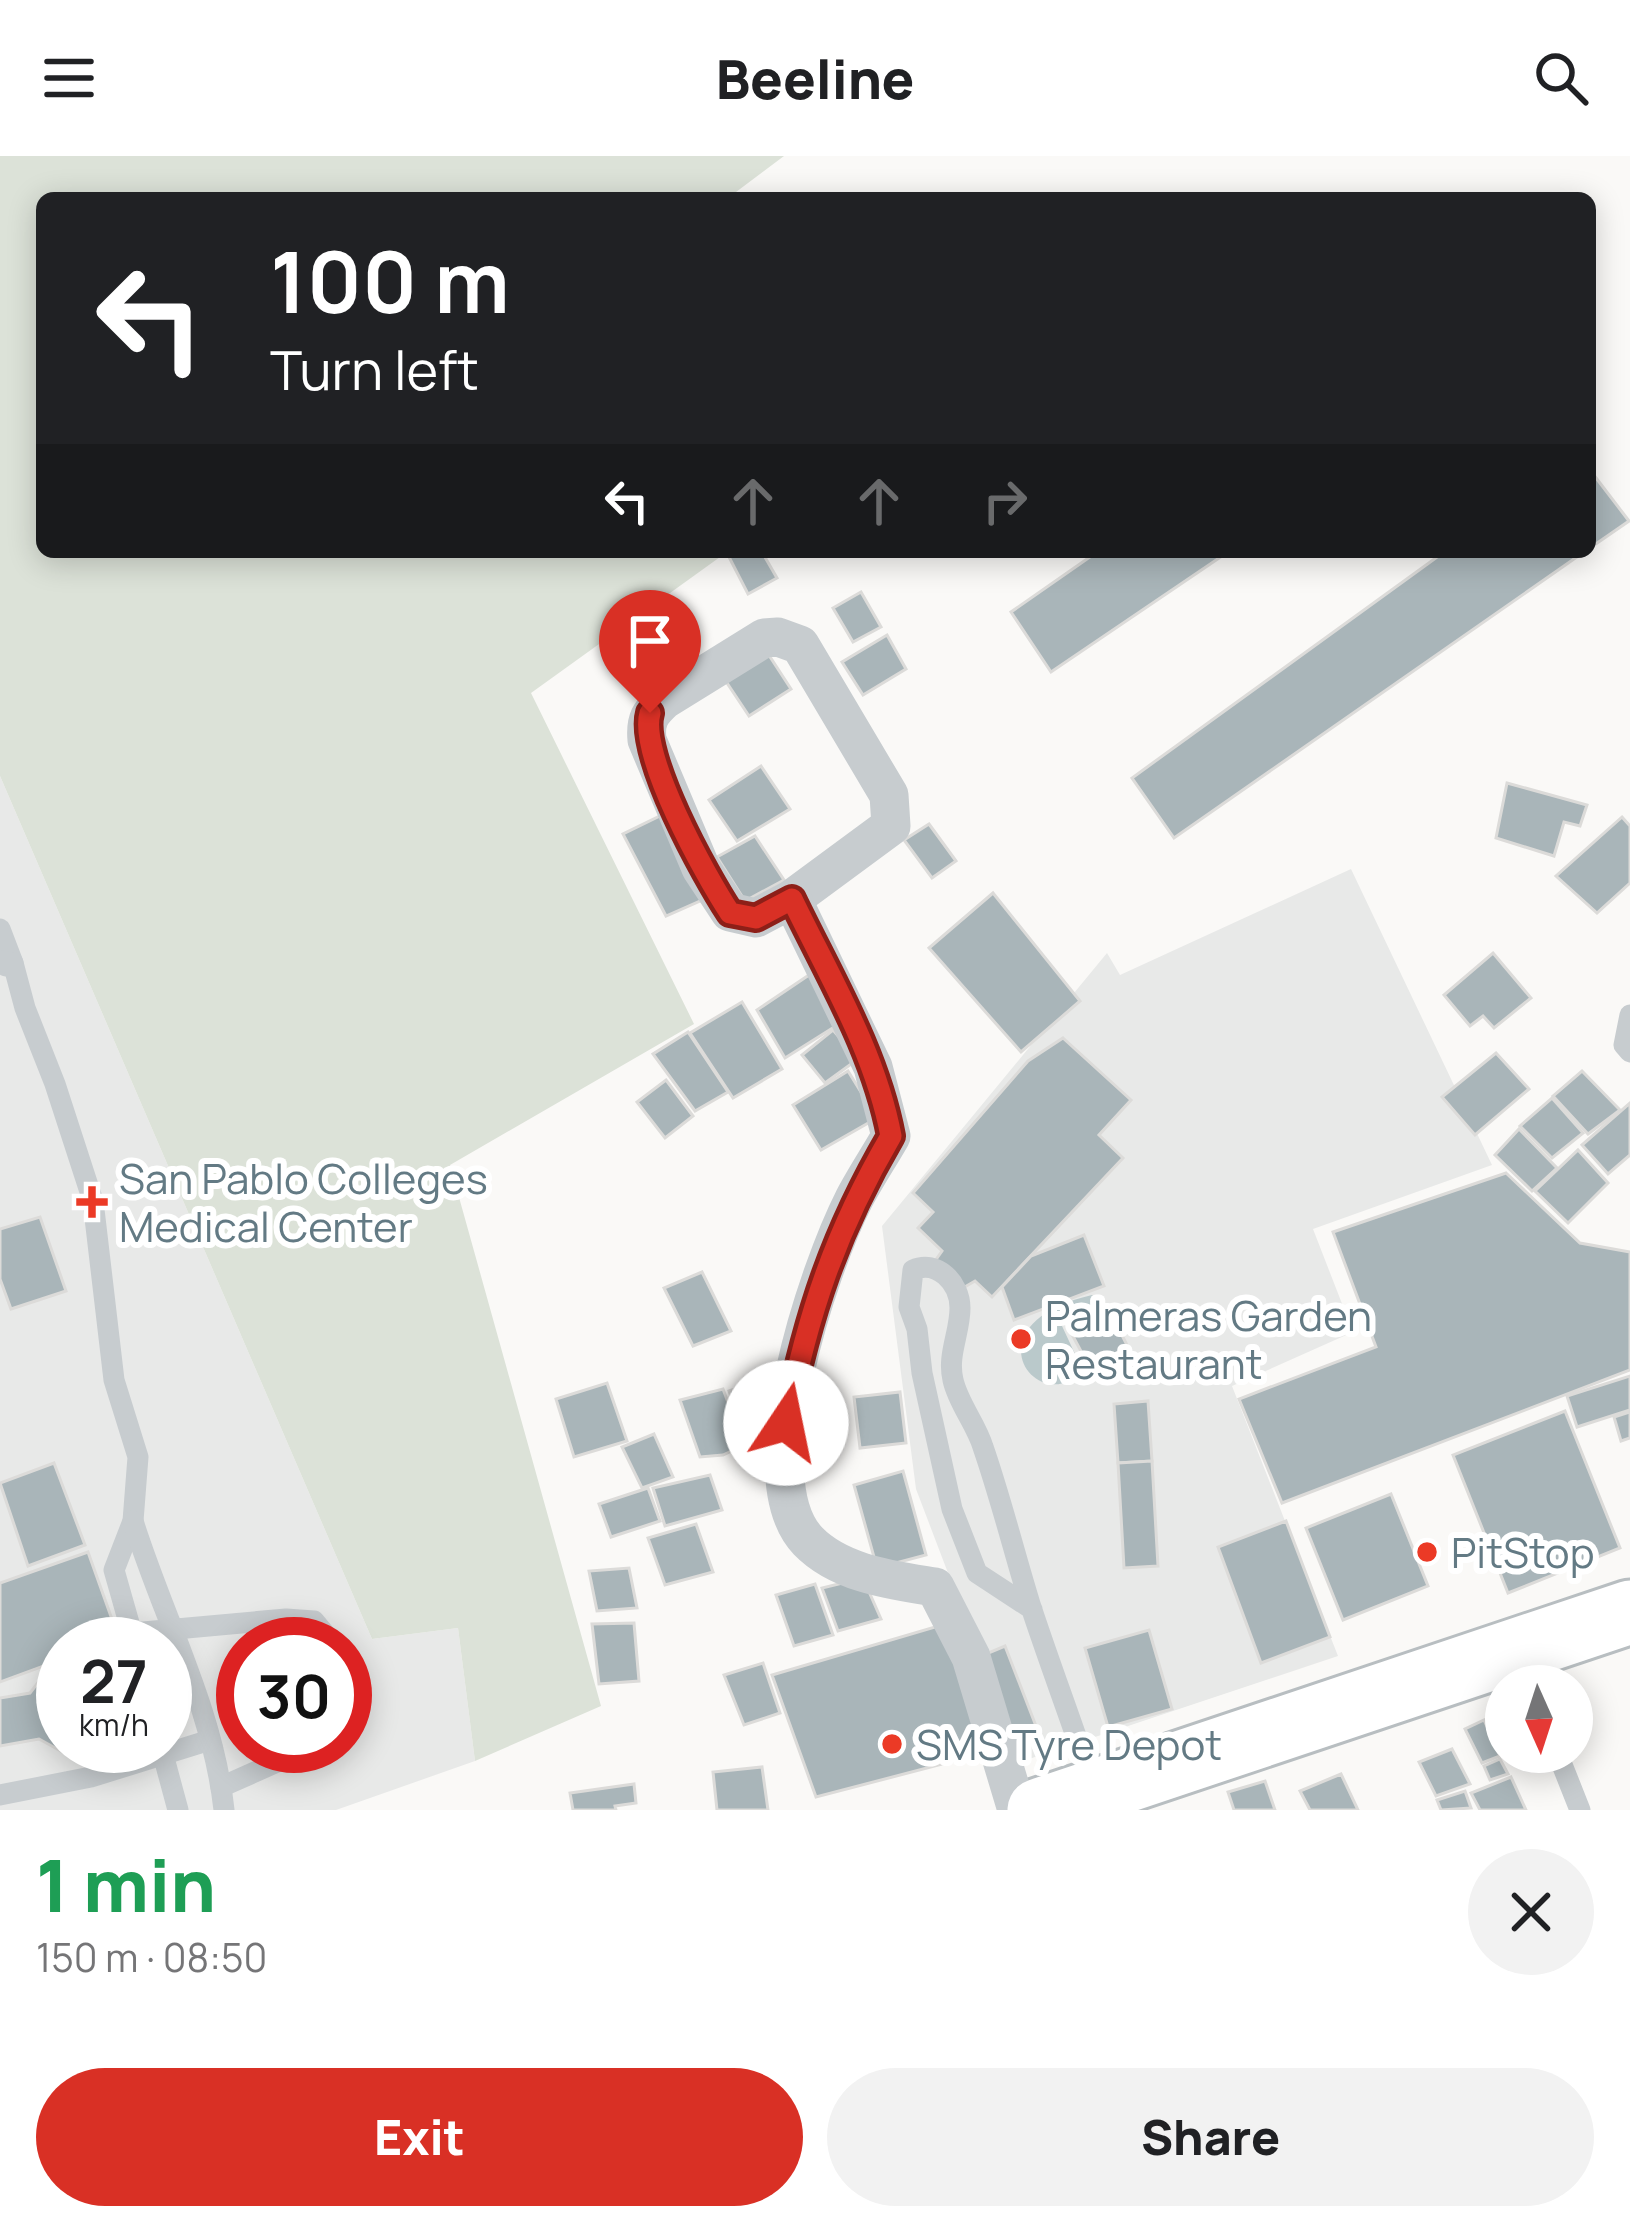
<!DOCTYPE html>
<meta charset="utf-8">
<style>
:root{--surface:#fff;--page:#f2f2f2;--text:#202124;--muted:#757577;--accent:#d93025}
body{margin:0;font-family:Manrope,sans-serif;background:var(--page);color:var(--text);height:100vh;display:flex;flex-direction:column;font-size:45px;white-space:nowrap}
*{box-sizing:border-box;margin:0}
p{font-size:39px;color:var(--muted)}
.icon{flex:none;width:66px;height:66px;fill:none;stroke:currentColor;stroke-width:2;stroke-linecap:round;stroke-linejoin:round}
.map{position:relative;height:1654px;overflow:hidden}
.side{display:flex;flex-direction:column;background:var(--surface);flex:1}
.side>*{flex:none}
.hud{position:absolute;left:36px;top:36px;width:1560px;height:366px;border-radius:18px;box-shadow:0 6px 30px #0003;background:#202124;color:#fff;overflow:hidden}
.needle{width:78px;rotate:177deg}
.controls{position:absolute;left:1485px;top:1509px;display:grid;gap:24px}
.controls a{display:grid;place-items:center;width:108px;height:108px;border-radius:50%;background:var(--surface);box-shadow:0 6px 30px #0003;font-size:60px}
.speed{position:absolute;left:36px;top:1461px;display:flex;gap:24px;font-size:60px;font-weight:700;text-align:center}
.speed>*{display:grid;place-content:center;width:156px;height:156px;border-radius:50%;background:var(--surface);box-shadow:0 6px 30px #0003;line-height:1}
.speed small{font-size:30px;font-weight:400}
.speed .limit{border:18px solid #d22;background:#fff;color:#111}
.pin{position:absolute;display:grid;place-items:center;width:102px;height:102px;color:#fff;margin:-123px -51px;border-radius:50% 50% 50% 0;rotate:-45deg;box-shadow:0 0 12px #0007}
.pin .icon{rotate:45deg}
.me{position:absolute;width:132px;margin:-66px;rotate:11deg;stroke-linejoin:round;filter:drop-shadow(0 0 9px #0008)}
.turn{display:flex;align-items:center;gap:42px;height:252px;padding:0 36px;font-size:54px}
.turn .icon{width:156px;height:156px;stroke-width:2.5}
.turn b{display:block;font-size:84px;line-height:102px}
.lanes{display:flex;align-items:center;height:114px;padding:0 36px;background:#0003;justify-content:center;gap:60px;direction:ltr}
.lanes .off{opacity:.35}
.round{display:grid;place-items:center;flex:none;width:126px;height:126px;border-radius:63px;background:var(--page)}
.overview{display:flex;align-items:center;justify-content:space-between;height:204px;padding:0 36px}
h1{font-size:72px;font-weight:800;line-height:90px;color:#1e9e55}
.button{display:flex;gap:24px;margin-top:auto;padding:24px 36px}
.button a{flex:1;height:138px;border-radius:72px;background:var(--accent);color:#fff;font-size:48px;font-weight:800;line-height:138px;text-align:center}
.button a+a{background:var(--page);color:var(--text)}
header{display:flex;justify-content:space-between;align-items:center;height:156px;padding:0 36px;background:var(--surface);font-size:54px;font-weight:800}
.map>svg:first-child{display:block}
</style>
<header><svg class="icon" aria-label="menu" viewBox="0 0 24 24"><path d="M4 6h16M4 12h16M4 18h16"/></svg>Beeline<svg class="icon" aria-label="search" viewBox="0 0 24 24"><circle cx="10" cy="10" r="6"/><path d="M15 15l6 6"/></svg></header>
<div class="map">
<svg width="1630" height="1654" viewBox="0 0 1630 1654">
<rect width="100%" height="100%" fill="#faf9f7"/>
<g fill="#e8e9e8" fill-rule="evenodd">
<path d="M0,620l372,863 86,-11 17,133 -139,49h-336zM63,1488h102v102h-102zM243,1488h102v102h-102z"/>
<polygon points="1351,713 1492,1009 1313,1073 1353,1176 1232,1230 1338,1500 1020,1606 916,1333 882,1070 1107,797 1120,819"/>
</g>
<polygon fill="#dce2d8" points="0,0 784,0 728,42 42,42 42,396 727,396 531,537 694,868 450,1009 601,1550 475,1605 458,1472 372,1483 0,620"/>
<path fill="#bac9cb" d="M1092,1139l7,7 -28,13 -9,11 21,45c-46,48 -117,-47 9,-76z"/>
<g fill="#a9b5b9" stroke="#dcdbd9" stroke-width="3">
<polygon points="1590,314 1629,365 1590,392"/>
<polygon points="733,396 762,396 777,422 748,438 728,399"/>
<polygon points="1097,396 1228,396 1051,516 1011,456"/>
<polygon points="1444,396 1584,396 1174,682 1132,622"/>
<polygon points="861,436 881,471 853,486 833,452"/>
<polygon points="887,479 906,513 863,539 842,506"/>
<polygon points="763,490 791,533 749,560 721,518"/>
<polygon points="761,610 790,653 737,685 709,644"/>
<polygon points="1507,627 1587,649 1580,670 1564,666 1554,700 1496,682"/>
<polygon points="664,658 709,741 666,760 623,678"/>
<polygon points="1622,661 1630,670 1630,727 1597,757 1556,720"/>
<polygon points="929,668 956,705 932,722 904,684"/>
<polygon points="755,680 784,724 745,745 717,701"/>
<polygon points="993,737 1080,845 1021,896 929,792"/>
<polygon points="1493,797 1531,842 1494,872 1483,860 1470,870 1444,839"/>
<polygon points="812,817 839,868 785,902 757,854"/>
<polygon points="742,846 782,913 733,942 690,877"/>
<polygon points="833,874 858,903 825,927 802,899"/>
<polygon points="688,876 728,936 695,955 653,898"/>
<polygon points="1063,882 1131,944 1099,979 1123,1002 992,1141 975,1125 963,1132 935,1105 942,1095 918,1072 933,1056 913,1037 1028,905"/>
<polygon points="1496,897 1529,933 1475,979 1442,941"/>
<polygon points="848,915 877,962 821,994 793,949"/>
<polygon points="1582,915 1620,954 1588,978 1553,940"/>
<polygon points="666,924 693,960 665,982 637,946"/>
<polygon points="1552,942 1583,977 1552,1002 1520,970"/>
<polygon points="1630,947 1630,999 1608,1018 1582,989"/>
<polygon points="1519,973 1557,1012 1532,1035 1495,999"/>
<polygon points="1578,994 1608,1027 1568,1067 1535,1035"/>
<polygon points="1506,1017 1580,1087 1630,1096 1630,1214 1282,1347 1239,1243 1376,1191 1333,1076"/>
<polygon points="40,1061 66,1135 11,1153 0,1123 0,1073"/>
<polygon points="1084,1079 1104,1130 1014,1164 1002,1131 1031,1100"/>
<polygon points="702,1116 731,1175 693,1190 664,1132"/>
<polygon points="1107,1150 1128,1191 1090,1212 1068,1171"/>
<polygon points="1630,1220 1630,1254 1577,1271 1567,1240"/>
<polygon points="755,1226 772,1275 747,1284 729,1235"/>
<polygon points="607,1227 627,1285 574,1301 556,1243"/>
<polygon points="723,1233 744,1289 723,1299 700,1301 680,1244"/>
<polygon points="900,1236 906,1287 860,1292 854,1241"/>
<polygon points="1148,1245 1152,1305 1118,1307 1114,1248"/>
<polygon points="1565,1255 1620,1392 1508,1437 1453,1299"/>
<polygon points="1630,1256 1630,1282 1621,1285 1614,1261"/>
<polygon points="654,1278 673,1321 642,1332 622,1291"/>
<polygon points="1152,1305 1158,1410 1124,1412 1118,1307"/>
<polygon points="54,1307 85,1389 28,1410 0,1327"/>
<polygon points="903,1315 926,1399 877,1412 854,1329"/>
<polygon points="710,1319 722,1354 665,1370 653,1332"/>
<polygon points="648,1332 660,1365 611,1381 599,1348"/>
<polygon points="1391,1338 1428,1430 1343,1464 1306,1372"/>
<polygon points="1286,1365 1330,1481 1261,1507 1218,1391"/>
<polygon points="696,1368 713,1416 665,1429 648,1382"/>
<polygon points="88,1396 119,1483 106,1488 63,1488 63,1503 0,1526 0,1427"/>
<polygon points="629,1412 637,1452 597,1455 589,1415"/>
<polygon points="863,1422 881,1463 838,1475 822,1432"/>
<polygon points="815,1428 833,1479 794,1490 776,1439"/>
<polygon points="634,1467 639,1525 599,1528 592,1468"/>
<polygon points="945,1468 992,1595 816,1641 772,1519"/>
<polygon points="1149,1474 1172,1553 1108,1571 1085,1492"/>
<polygon points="1005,1490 1041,1583 1018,1593 981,1500"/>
<polygon points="763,1507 780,1557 744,1569 724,1519"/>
<polygon points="63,1512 63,1590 98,1590 68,1599 39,1583 0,1590 0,1542 30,1537 43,1520"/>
<polygon points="1484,1564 1500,1600 1482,1607 1465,1573"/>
<polygon points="1452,1593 1470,1628 1436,1640 1419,1606"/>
<polygon points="1500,1603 1508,1618 1490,1624 1484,1610"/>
<polygon points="762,1611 768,1654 717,1654 713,1616"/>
<polygon points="1341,1618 1358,1654 1310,1654 1300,1635"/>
<polygon points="1511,1621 1526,1654 1480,1654 1471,1637"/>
<polygon points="1265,1625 1275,1654 1234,1654 1228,1636"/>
<polygon points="634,1628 636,1647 615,1650 616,1654 573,1654 570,1637"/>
<polygon points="1465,1635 1471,1652 1441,1654 1437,1644"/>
</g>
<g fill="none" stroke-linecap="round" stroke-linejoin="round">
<defs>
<polyline id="primary" points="1039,1654 1630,1456"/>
</defs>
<use href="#primary" stroke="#b8bec1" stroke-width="69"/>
<g stroke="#c7cccf" stroke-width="21">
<polyline points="0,773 13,807 6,810"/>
<polyline points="0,805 13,807 25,852 55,928 93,1045 114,1224 138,1301 133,1365 114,1414 135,1488"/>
<polyline points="1630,859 1624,889 1630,896"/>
<path d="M133,1365c30,96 80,187 91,289"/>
<path d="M1032,1453l-55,-36 -25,-64 -30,-136 -5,-44 -8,-22 4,-37c24,-11 47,13 47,38 0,25 -13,47 -7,72 5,23 23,44 30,67 18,52 31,105 47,157 20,61 43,121 63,182"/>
<polyline points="132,1477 286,1463 314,1465 333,1488"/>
<polyline points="345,1520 351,1559 345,1566"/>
<polyline points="161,1591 178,1654"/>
<polyline points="1557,1596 1580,1654"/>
<polyline points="221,1631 313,1590"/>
<polyline points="0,1639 91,1621 210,1584"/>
</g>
<g stroke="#c7cccf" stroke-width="39">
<path d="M778,481l22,8 89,150 2,31 -99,73 -36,19 -26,-6 -29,-44 -54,-128c-2,-20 3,-27 17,-40l100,-62z"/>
<path d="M792,743l81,168 18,69c-12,21 -26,42 -37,63 -35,69 -107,278 -46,342 32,33 84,39 127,46l36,70 46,153"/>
</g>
<use href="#primary" stroke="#fff" stroke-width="63"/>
</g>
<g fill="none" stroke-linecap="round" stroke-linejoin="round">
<defs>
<path id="route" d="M650,557c-12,41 55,162 80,200l26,5 36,-19c37,77 83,152 99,237 -56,96 -83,177 -105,287"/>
</defs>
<use href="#route" stroke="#8d1f18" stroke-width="30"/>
<use href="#route" stroke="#d93025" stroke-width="21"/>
</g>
<g fill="#eb3a26" stroke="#fff" stroke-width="4.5">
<path d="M86 1028h12v12h12v12h-12v12h-12v-12h-12v-12h12z"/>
<circle cx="1021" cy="1183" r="12"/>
<circle cx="1427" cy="1396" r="12"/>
<circle cx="892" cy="1588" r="12"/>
</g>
<g text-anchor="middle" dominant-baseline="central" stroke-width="12" stroke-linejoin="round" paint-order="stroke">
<g font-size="42" fill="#637a84" stroke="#fff" text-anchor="start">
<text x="119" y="1022">San Pablo Colleges<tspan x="119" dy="48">Medical Center</tspan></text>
<text x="1045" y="1159">Palmeras Garden<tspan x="1045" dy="48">Restaurant</tspan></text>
<text x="1451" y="1396">PitStop</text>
<text x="916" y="1588">SMS Tyre Depot</text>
</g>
</g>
</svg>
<div class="controls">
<a><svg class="needle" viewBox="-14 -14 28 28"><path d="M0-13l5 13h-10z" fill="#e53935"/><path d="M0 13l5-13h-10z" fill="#757577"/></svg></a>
</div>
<div class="speed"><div>27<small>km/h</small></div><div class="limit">30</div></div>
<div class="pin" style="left:650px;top:557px;background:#d93025"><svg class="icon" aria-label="arrive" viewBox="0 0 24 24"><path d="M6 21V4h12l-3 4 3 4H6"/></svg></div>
<svg class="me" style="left:786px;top:1267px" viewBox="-20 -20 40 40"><circle r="19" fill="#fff"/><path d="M0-13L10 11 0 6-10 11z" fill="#d93025"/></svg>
<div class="hud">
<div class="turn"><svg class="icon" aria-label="left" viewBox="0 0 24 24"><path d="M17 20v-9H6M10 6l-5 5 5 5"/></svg><div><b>100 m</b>Turn left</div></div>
<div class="lanes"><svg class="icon" aria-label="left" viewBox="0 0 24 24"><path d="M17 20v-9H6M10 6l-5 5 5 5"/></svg><svg class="icon off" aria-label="ahead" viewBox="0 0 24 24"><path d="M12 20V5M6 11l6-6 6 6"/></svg><svg class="icon off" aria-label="ahead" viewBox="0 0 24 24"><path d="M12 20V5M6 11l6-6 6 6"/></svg><svg class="icon off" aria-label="right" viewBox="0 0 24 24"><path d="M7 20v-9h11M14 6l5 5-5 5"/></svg></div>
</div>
</div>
<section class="side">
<div class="overview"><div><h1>1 min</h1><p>150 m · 08:50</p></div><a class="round"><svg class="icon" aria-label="close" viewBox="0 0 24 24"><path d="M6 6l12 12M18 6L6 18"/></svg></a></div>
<div class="button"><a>Exit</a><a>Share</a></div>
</section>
